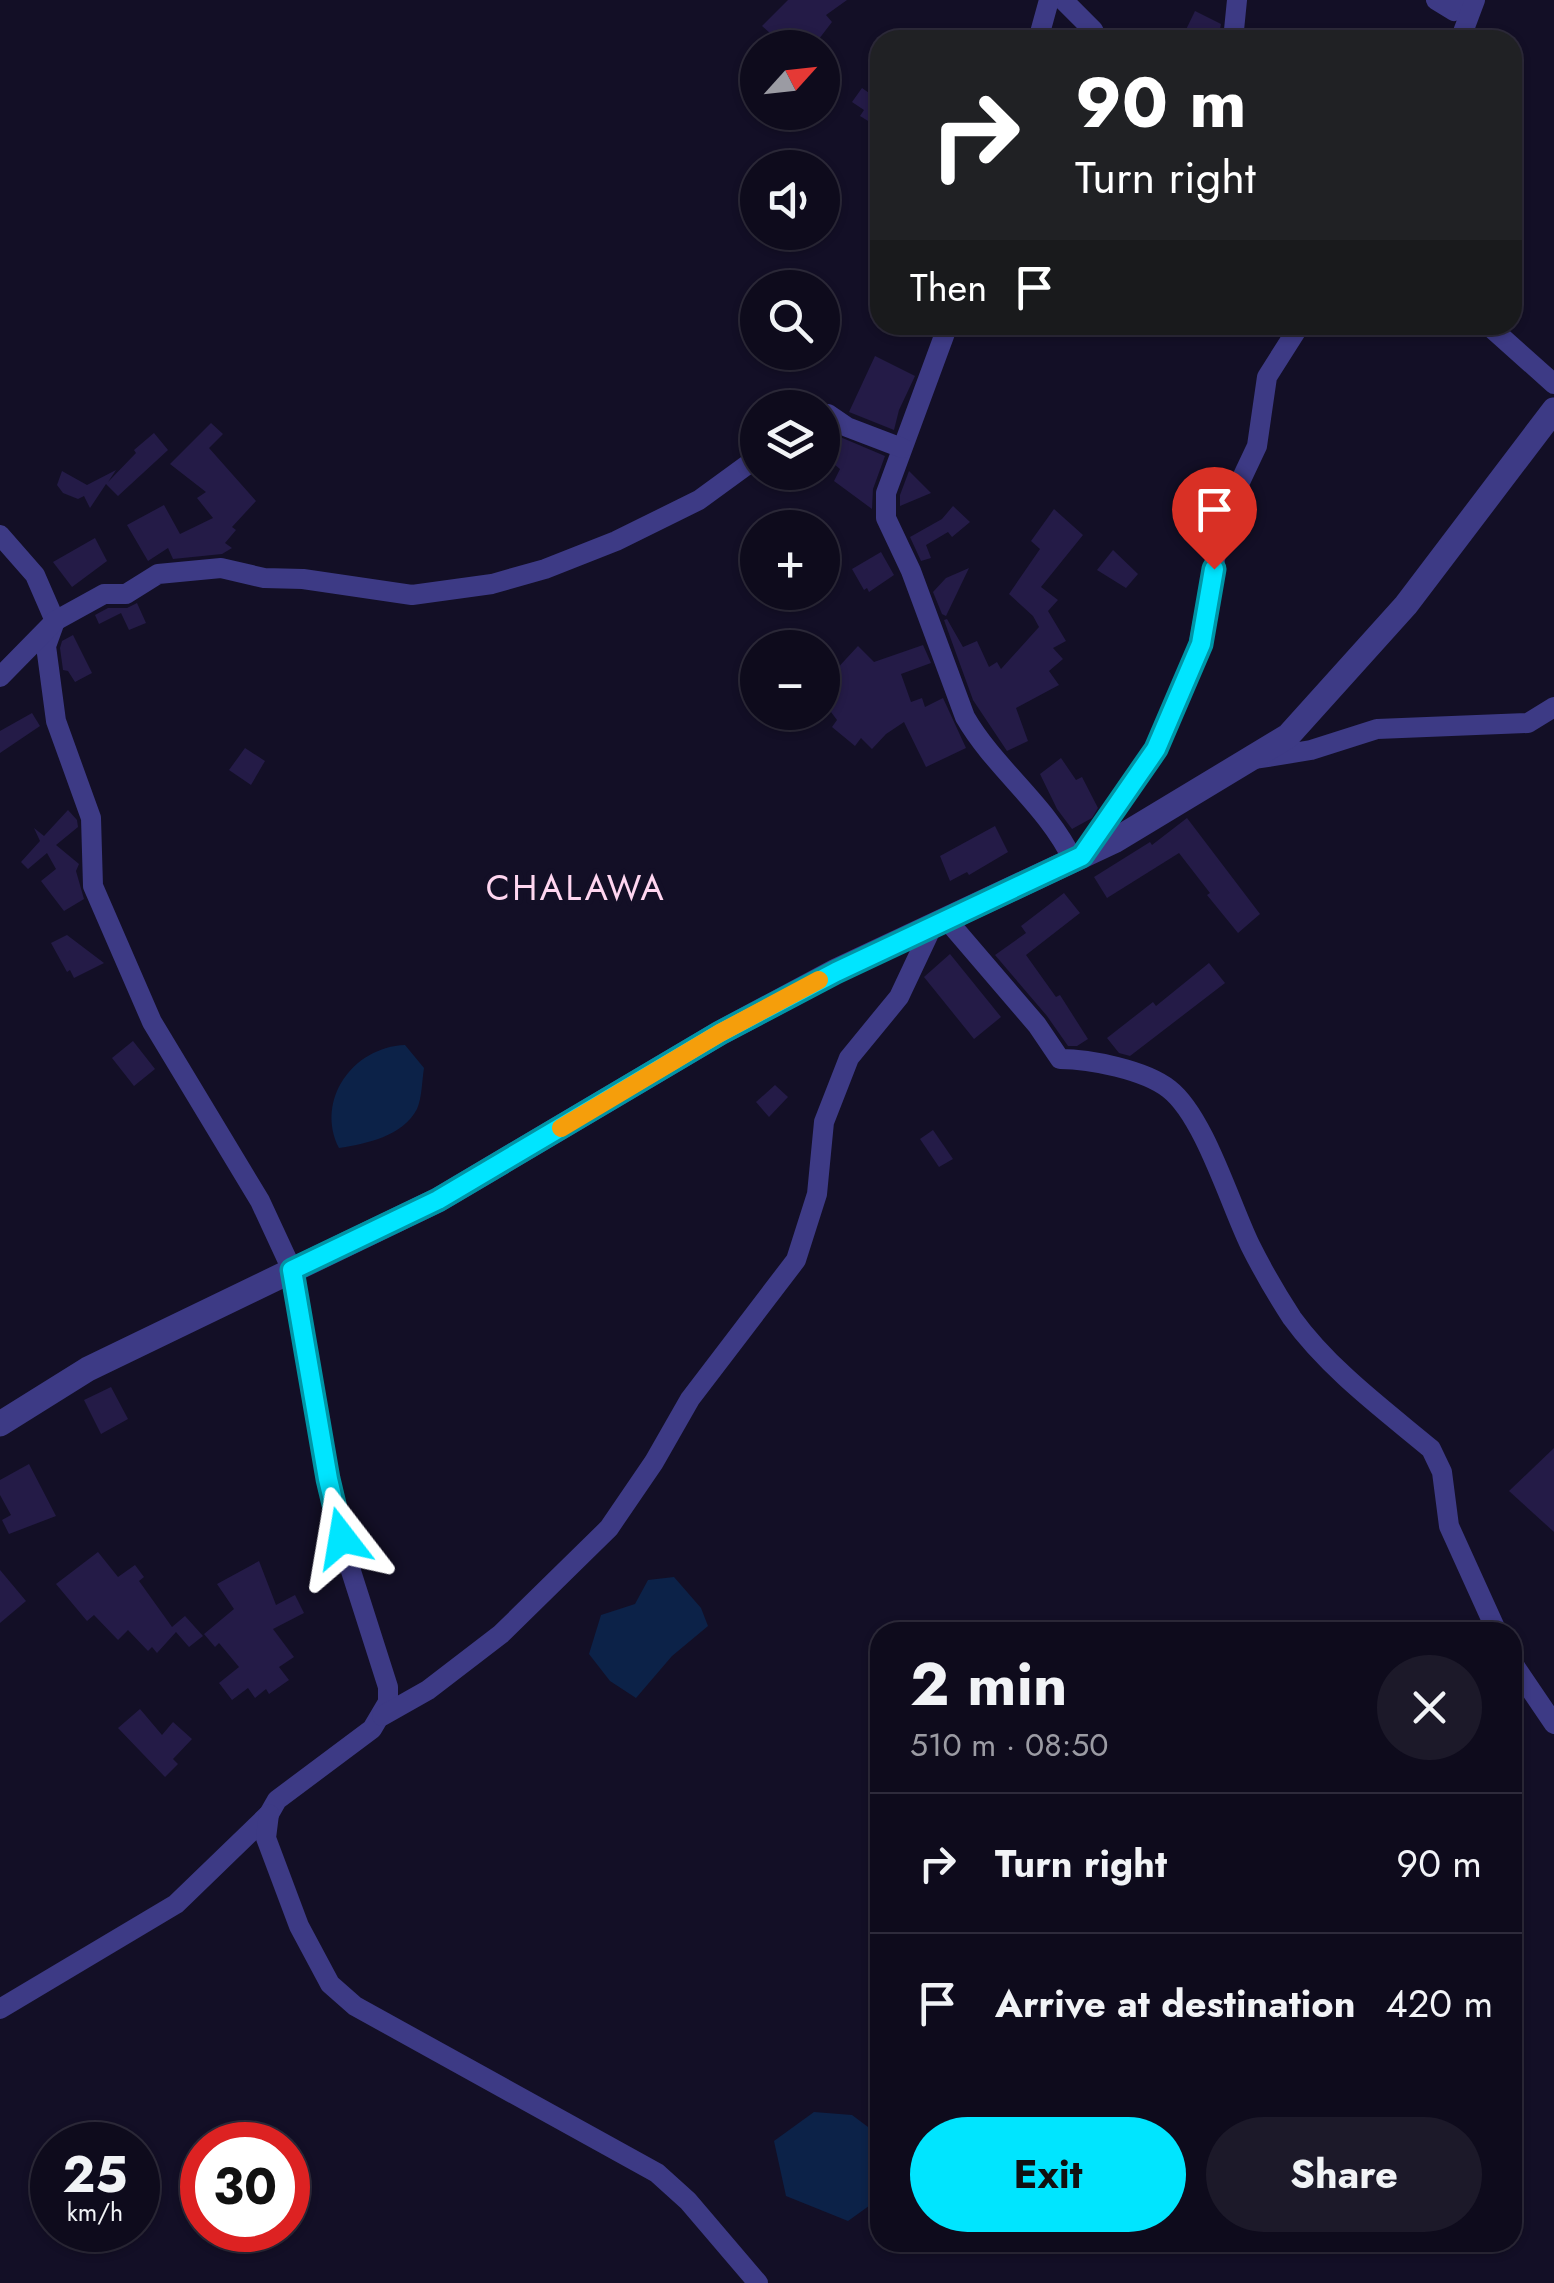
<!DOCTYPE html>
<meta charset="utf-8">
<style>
:root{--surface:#0e0b1c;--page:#1c1929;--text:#f1f3f6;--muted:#9b9ba3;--line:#2e2b3b;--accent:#00e5ff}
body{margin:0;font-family:Jost,sans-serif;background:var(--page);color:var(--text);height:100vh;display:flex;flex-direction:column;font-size:38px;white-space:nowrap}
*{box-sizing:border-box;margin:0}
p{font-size:32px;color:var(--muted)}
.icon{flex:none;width:55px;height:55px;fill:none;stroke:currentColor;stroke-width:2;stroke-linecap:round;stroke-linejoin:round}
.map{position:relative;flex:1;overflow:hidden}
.side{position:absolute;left:870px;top:1622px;width:652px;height:630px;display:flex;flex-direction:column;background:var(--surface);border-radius:30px;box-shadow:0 2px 8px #0004,0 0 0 2px var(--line)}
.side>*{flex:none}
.guide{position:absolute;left:870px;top:30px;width:652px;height:305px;border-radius:30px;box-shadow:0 2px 8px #0004,0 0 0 2px var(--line);background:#202124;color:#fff;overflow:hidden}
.needle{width:65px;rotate:63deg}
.buttons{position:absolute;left:740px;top:30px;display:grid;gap:20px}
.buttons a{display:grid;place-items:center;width:100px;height:100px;border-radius:50%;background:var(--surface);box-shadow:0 2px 8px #0004,0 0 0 2px var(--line);font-size:50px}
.speed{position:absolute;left:30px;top:2122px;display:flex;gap:20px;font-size:50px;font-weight:700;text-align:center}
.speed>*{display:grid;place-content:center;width:130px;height:130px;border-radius:50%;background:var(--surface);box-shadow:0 2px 8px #0004,0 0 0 2px var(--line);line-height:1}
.speed small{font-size:25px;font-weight:400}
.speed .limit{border:15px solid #d22;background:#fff;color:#111}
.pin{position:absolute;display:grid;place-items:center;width:85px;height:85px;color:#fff;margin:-102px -42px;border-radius:50% 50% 50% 0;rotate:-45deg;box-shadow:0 0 10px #0007}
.pin .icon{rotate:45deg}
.me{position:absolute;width:110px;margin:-55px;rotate:346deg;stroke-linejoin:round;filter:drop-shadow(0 0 8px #0008)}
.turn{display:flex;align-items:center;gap:35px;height:210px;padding:0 40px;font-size:45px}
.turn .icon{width:130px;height:130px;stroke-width:2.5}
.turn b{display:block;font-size:70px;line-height:85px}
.then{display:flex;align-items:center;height:95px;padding:0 40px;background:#0003;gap:20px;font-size:38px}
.round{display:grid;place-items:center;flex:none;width:105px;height:105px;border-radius:52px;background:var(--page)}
.summary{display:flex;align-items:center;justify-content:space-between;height:170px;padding:0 40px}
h1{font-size:60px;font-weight:700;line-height:75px}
.button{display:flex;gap:20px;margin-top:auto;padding:20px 40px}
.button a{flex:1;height:115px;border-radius:60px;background:var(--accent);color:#111;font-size:40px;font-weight:700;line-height:115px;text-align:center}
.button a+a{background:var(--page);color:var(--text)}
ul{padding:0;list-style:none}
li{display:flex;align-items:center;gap:30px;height:140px;padding:0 40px;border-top:2px solid var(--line)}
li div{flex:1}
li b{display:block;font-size:38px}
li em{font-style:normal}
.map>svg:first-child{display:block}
</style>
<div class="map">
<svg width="1554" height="2283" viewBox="0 0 1554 2283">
<rect width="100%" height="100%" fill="#130f26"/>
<g fill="#0c2248">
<path d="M405,1045l19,23c-2,12 -2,30 -7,41 -14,27 -51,35 -78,39 -24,-48 14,-101 66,-103z"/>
<polygon points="674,1577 701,1608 708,1626 672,1656 636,1698 610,1681 589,1654 601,1615 635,1604 648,1580"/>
<polygon points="814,2112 852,2115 880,2136 880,2198 848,2221 786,2196 774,2141"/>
</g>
<g fill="#241b47">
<polygon points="788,0 847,0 826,15 832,22 812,48 787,48 762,26"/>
<polygon points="1195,11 1221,24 1218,40 1181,40"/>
<polygon points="880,81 880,122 876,119 873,124 860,116 864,110 852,102 862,88 872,95"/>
<polygon points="875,356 915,376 899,410 894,430 849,412"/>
<polygon points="211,423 223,434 209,448 256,501 232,527 236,530 225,543 232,548 222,554 173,559 168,548 148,561 127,525 164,505 180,534 213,518 197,498 206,492 170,464"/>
<polygon points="154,433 168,450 118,496 106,484 90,508 84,496 78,499 63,493 57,485 62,471 87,485 116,470 108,482 136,453 134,450"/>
<polygon points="833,434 885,456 873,489 872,509 834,481 840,469 822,454"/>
<polygon points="909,471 931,493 900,506 900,495"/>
<polygon points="953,506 970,522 952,537 948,532 926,545 931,558 921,561 910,537 942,519"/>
<polygon points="1054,509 1083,535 1041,587 1058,600 1048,611 1066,641 1053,648 1063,659 1049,671 1059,685 1016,708 1028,741 1007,751 973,700 944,620 947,619 963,647 977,641 989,667 997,662 1001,669 1039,627 1033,616 1009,594 1040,549 1031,541"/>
<polygon points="95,538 107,561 72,587 53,562"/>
<polygon points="1113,550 1138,574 1126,588 1097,570"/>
<polygon points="881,552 894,575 869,592 867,588 864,590 852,569"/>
<polygon points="969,568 946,616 942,614 933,592 946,578"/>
<polygon points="137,603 146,623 129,630 121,613 99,624 95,615 108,608 127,608"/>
<polygon points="73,635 92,673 75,682 68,671 63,670 60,648 62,641"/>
<polygon points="923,645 931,663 901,674 911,702 922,698 925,707 943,698 966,748 926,767 904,722 886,734 872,749 861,738 855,746 832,727 837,720 822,700 822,661 833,673 858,646 874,662"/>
<polygon points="32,713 40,726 0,753 0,731"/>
<polygon points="245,748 265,761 251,785 229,770"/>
<polygon points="1061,758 1076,780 1082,777 1098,808 1092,818 1072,829 1057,809 1040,774"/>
<polygon points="68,810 77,820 78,827 56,845 79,864 76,871 84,899 64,911 41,881 56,869 47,853 28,869 21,862 40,841 34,828 44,836"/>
<polygon points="1187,818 1260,914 1238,933 1207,895 1210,893 1179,853 1107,898 1094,877 1150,842 1152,845"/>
<polygon points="995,826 1008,852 969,875 967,872 950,881 940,856"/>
<polygon points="1064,893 1080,913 1026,955 1056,997 1060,995 1088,1039 1077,1046 1068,1046 1047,1016 995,955 1026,933 1021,926"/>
<polygon points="67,935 104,963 74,978 70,970 67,972 51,943"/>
<polygon points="950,954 1001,1017 974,1039 924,977"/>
<polygon points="1209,963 1225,983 1130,1056 1119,1053 1107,1038 1153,1002 1156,1006"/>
<polygon points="133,1041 155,1069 134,1086 112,1058"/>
<polygon points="775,1085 788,1097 769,1117 756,1102"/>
<polygon points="933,1130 953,1159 939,1167 920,1139"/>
<polygon points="111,1387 128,1419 101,1434 84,1400"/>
<polygon points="1554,1448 1554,1532 1509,1491"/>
<polygon points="29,1464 56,1516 9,1534 2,1520 11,1515 0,1495 0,1480"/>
<polygon points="98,1552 118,1577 135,1565 144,1577 139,1581 172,1627 185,1616 203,1636 189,1647 176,1632 157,1653 152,1647 148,1651 128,1630 118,1640 94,1615 87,1621 56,1584"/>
<polygon points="259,1561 276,1605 295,1595 304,1613 273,1629 294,1657 279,1667 289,1680 269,1694 266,1689 255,1698 248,1688 232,1700 219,1683 239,1667 219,1643 215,1647 204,1634 234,1609 217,1584"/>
<polygon points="0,1570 26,1601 0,1623"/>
<polygon points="140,1709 162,1735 173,1722 192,1739 173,1759 178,1764 165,1777 118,1728"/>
</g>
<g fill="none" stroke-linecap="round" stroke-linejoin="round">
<g stroke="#3d3a85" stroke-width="20">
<polyline points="1063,0 1093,30 1098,40"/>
<polyline points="1436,0 1454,11 1468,0"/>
<polyline points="1038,40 1049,0"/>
<polyline points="1233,40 1237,0"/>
<polyline points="1460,40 1475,0"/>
<path d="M948,325l-62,168v25l25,53 54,146c30,52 82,88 108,143"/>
<polyline points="1488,325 1554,384"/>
<polyline points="822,415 828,414 847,427 902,448"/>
<polyline points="0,535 35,575 55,621 46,646 56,721 91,818 93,886 152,1022 260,1201 292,1270 328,1479 350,1568 388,1687 388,1702 372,1729 277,1800 269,1814 176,1904 0,2009"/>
<polyline points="0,677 55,621 104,594 126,594 158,574 221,568 264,578 303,579 412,595 492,584 545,569 616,541 699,500 758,457"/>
<polyline points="1255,759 1311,750 1377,729 1528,723 1554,707"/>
<polyline points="1082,856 1156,749 1196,658 1223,518 1257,446 1267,377 1300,325"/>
<path d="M947,920l90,105 23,34c30,0 85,11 109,30 35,27 61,115 81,156 12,24 27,50 42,73 37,51 91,91 139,131l11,23 7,54 48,106"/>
<polyline points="1512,1662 1554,1724"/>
<polyline points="382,1716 428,1690 501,1634 609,1528 654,1462 690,1399 796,1260 817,1194 824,1122 849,1058 899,997 932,927"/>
<polyline points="269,1814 266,1838 299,1926 330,1984 355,2006 657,2173 688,2201 758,2283"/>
</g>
<polyline stroke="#3d3a85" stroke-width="25" points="0,1424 88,1369 438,1200 720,1033 836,971 1114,841 1288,736 1406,605 1554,410"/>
</g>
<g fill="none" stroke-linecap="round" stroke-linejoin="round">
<defs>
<polyline id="route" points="342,1538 328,1479 292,1270 438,1200 720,1033 836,972 1082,856 1156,749 1201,644 1214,569"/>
</defs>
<use href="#route" stroke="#0095a6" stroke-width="25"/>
<use href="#route" stroke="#00e5ff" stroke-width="18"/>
<polyline stroke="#f59e0b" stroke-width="18" points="561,1128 720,1033 819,980"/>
</g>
<g text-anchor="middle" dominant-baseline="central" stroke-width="10" stroke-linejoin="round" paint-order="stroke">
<g font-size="35" letter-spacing="2.5" fill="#ffd6f0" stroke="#130f26">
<text x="576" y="888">CHALAWA</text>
</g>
</g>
</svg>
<div class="buttons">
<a><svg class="needle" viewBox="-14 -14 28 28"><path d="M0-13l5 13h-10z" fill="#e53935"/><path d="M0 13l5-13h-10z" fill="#9b9ba3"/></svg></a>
<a><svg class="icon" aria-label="sound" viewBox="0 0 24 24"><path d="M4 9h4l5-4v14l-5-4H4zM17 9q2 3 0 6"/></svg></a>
<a><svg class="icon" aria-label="search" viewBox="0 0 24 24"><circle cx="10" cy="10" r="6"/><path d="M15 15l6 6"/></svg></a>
<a><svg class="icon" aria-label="layers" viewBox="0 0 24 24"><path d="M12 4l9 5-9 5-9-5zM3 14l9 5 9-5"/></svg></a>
<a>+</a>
<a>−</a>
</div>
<div class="speed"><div>25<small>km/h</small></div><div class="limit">30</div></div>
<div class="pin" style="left:1214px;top:569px;background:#d93025"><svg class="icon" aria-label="arrive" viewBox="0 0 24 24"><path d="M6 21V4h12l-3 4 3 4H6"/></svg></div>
<svg class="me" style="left:342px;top:1538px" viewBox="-20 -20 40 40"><path d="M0-17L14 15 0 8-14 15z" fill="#00e5ff" stroke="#fff" stroke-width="4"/></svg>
<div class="guide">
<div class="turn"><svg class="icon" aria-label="right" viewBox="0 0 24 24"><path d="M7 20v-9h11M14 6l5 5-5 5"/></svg><div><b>90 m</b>Turn right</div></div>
<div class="then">Then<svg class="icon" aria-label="arrive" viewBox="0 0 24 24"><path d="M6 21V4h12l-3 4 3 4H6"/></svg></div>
</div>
<section class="side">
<div class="summary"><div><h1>2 min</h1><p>510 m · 08:50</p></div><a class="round"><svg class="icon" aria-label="close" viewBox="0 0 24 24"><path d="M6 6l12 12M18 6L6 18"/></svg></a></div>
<ul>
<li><svg class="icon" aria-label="right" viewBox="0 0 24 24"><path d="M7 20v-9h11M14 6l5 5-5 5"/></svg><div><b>Turn right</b></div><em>90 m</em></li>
<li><svg class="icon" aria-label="arrive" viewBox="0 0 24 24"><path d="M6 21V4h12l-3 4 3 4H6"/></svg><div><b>Arrive at destination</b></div><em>420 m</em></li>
</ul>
<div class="button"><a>Exit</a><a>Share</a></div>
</section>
</div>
